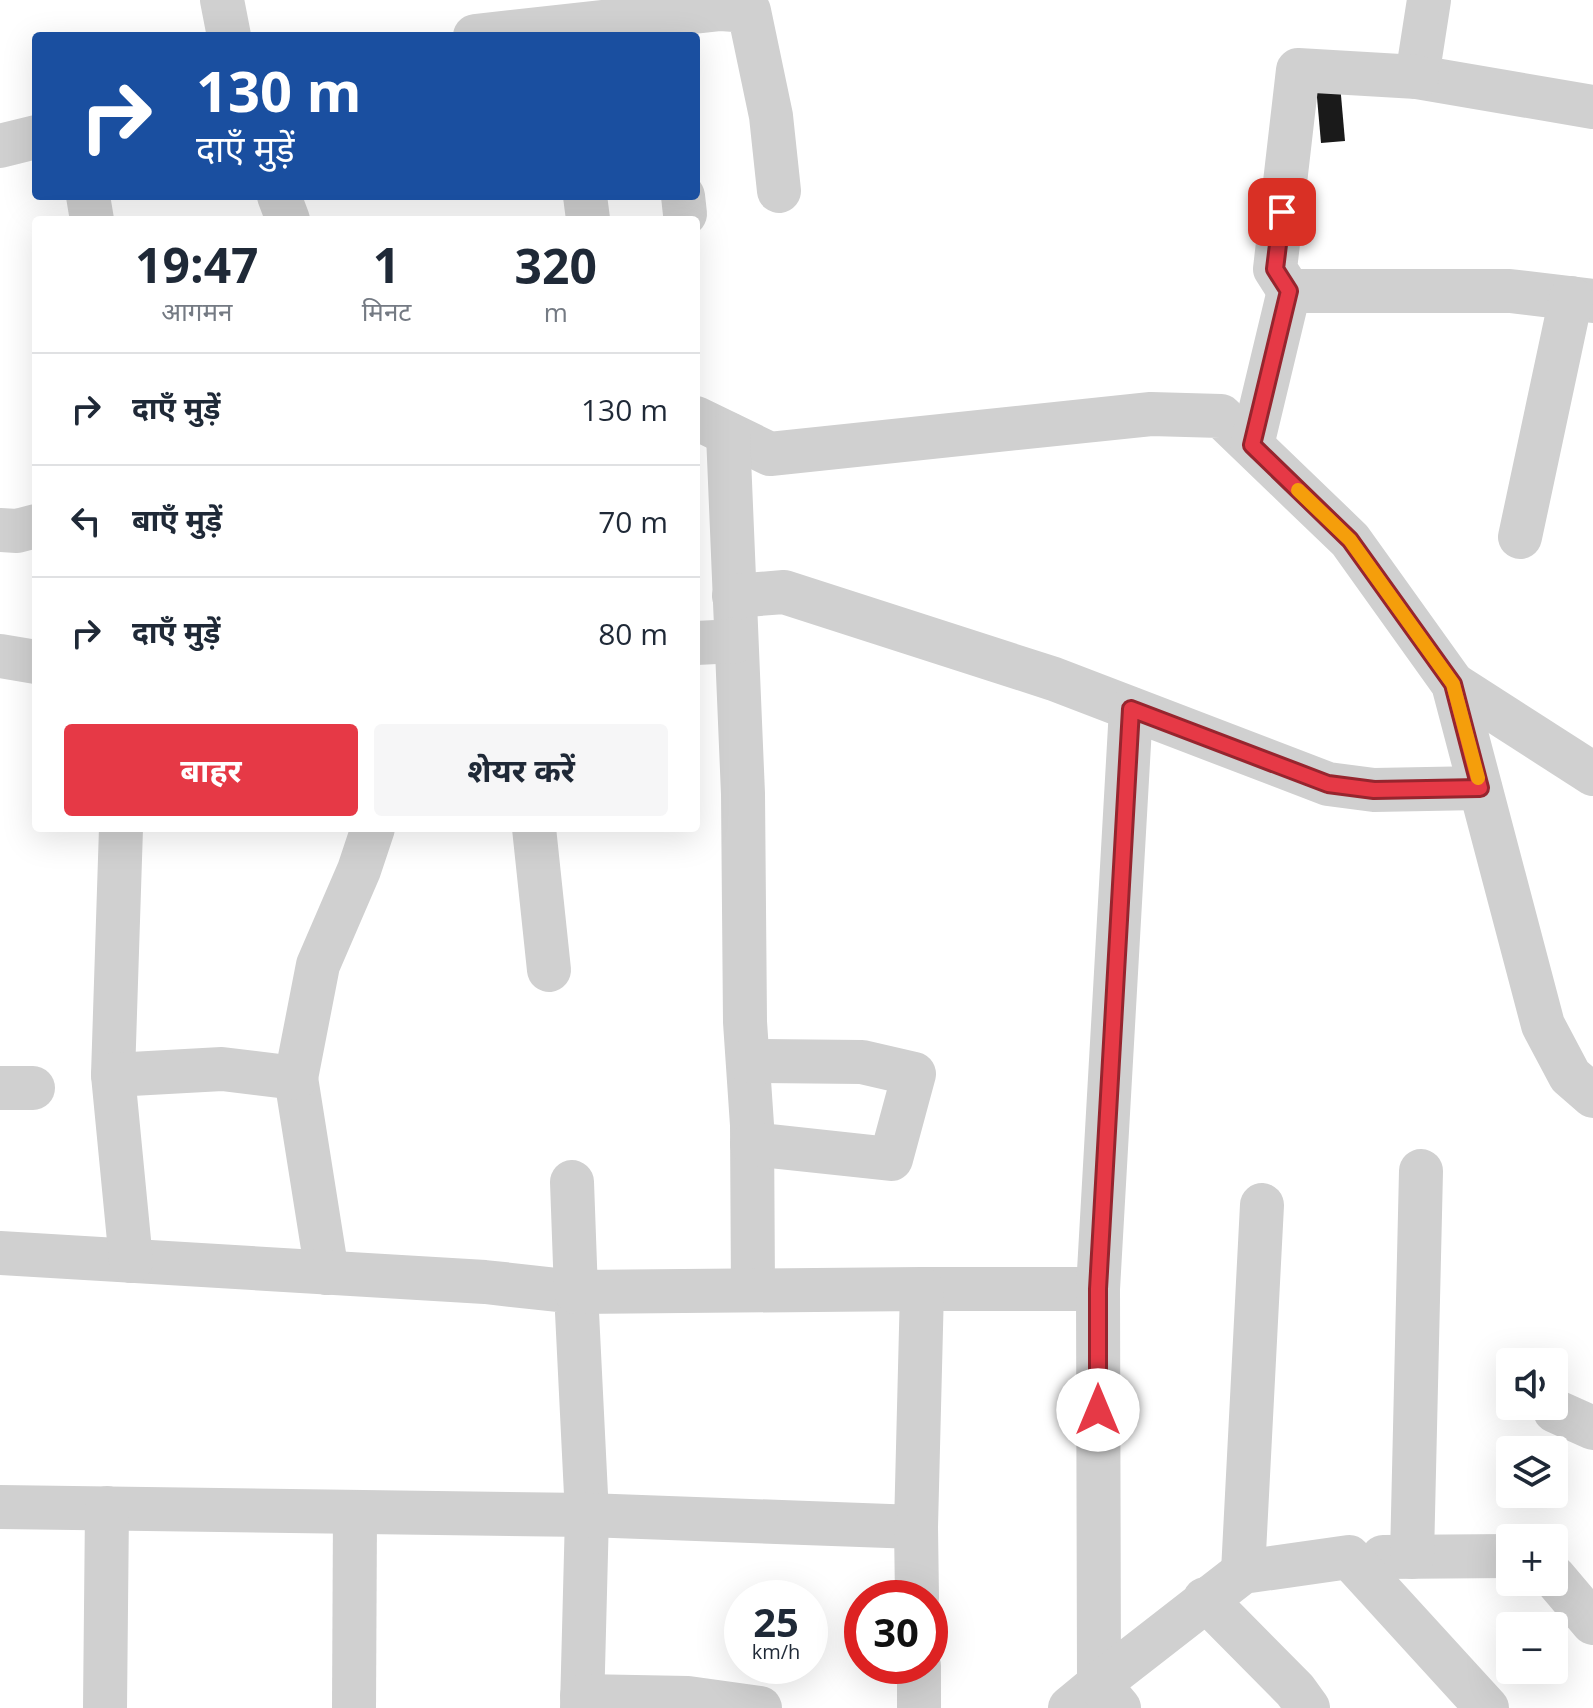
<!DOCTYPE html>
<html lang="hi">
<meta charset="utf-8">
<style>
:root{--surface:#fff;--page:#f6f6f7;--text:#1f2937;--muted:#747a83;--line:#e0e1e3;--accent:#e63946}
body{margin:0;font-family:"Open Sans","Noto Sans Devanagari",sans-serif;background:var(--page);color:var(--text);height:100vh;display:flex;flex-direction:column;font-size:30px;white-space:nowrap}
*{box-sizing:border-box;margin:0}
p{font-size:26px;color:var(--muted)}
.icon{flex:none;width:44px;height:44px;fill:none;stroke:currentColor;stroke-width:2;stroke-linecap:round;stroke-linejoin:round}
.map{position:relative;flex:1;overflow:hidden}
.details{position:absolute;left:32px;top:216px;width:668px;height:616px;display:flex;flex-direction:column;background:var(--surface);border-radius:8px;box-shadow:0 8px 32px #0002}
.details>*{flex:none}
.banner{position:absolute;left:32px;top:32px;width:668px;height:168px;border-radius:8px;box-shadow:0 8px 32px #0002;background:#1a4fa0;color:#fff;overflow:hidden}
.controls{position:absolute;left:1496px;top:1348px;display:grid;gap:16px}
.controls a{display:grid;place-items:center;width:72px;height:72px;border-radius:8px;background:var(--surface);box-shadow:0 8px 32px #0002;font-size:40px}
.speed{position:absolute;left:724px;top:1580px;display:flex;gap:16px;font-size:40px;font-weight:700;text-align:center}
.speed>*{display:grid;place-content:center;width:104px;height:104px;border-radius:50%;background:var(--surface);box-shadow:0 8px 32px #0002;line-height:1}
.speed small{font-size:20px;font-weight:400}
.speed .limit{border:12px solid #d22;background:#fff;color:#111}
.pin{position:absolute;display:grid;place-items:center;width:68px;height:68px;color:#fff;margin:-34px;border-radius:16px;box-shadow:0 4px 12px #0006}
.me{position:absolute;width:88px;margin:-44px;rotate:0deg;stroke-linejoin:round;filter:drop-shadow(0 0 6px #0008)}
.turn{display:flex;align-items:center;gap:28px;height:168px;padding:0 32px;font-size:36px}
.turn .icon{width:104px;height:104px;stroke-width:2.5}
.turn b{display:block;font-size:56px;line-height:68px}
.eta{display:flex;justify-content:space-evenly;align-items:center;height:136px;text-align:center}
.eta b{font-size:48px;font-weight:700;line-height:56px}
.primary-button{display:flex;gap:16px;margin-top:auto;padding:16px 32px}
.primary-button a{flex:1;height:92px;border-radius:8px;background:var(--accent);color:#fff;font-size:32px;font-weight:700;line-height:92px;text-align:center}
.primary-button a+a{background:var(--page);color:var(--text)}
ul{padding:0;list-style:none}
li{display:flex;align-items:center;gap:24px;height:112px;padding:0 32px;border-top:2px solid var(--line)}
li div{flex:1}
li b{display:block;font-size:30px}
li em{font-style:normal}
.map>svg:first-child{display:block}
</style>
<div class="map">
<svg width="1593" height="1708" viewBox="0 0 1593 1708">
<rect width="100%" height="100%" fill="#fff"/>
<polygon fill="#1a1a1a" points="1340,84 1345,141 1321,143 1316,86"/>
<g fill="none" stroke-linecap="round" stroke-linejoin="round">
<g stroke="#d0d0d0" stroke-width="44">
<polyline points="222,0 229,36"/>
<polyline points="1429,0 1417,77 1593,107"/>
<polyline points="475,36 721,9 749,11 771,116 779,191"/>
<polyline points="0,146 36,137"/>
<polyline points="88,196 92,220"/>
<polyline points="279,196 288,220"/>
<polyline points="585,196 588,219"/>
<polyline points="683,196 685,214"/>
<polyline points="1289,291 1275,269 1298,70 1417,77"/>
<polyline points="696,418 770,454 1151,414 1221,416 1350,540 1453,684 1543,1025 1570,1076 1593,1096"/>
<polyline points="728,434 743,794 745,1022 752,1125 753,1290"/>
<polyline points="1252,445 1289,291 1510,291 1593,301"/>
<polyline points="0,530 17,531 36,526"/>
<polyline points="1520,537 1571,298"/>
<polyline points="734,596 784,592 1054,679 1328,784 1374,790 1480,788"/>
<polyline points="696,643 736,641"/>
<polyline points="0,656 36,662"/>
<polyline points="1453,684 1593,774"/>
<polyline points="534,828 549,970"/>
<polyline points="748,1061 862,1062 914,1074 891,1159 752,1144"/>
<polyline points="113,1075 121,828"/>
<polyline points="296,1078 327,1273"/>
<polyline points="0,1088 33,1088"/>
<polyline points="0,1253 485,1282 576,1292 587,1515 582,1708"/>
<polyline points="131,1261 113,1075 222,1069 296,1078 318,965 359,870 373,828"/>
<polyline points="922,1289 1098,1289"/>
<polyline points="1555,1411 1593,1428"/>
<polyline points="0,1507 587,1515 916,1527 922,1289 576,1292 572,1182"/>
<polyline points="916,1527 917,1598"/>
<polyline points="1383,1557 1510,1556"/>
<polyline points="1412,1557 1421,1171"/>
<polyline points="1243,1572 1262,1205"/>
<polyline points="1554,1577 1593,1623"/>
<polyline points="1205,1599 1295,1690 1308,1708"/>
<polyline points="919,1666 919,1708"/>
<polyline points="582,1696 688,1698 760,1708"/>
<polyline points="105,1708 107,1508"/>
<polyline points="354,1708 355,1512"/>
<polyline points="1070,1708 1099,1684 1098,1289 1131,709"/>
<polyline points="1119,1708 1099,1684 1243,1572 1349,1557 1487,1708"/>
</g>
</g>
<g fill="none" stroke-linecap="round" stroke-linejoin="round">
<defs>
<polyline id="route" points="1098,1410 1098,1289 1131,709 1328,784 1374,790 1480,788 1453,684 1350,540 1252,445 1289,291 1275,269 1282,212"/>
</defs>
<use href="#route" stroke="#96252e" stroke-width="20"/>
<use href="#route" stroke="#e63946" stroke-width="14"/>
<polyline stroke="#f59e0b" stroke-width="14" points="1298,490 1350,540 1453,684 1478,778"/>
</g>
</svg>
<div class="controls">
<a><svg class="icon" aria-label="sound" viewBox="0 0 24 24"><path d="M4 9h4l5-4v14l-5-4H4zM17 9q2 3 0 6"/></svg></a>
<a><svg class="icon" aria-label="layers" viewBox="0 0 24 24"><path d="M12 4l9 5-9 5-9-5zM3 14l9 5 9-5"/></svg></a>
<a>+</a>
<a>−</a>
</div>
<div class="speed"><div>25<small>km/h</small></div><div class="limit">30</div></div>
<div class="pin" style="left:1282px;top:212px;background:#d93025"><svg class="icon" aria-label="arrive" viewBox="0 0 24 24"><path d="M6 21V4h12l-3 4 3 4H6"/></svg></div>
<svg class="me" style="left:1098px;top:1410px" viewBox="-20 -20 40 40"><circle r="19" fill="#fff"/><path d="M0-13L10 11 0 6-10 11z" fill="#e63946"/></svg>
<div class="banner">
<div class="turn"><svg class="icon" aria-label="right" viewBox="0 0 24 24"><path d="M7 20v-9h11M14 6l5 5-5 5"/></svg><div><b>130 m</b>दाएँ मुड़ें</div></div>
</div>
<section class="details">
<div class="eta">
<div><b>19:47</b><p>आगमन</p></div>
<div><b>1</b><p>मिनट</p></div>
<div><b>320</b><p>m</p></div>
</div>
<ul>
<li><svg class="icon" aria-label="right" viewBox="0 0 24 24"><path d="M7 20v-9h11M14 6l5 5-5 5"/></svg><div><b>दाएँ मुड़ें</b></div><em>130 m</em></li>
<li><svg class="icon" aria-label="left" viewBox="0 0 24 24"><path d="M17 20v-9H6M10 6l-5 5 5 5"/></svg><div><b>बाएँ मुड़ें</b></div><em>70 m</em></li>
<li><svg class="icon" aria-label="right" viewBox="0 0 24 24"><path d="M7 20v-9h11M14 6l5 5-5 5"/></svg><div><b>दाएँ मुड़ें</b></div><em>80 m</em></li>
</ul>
<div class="primary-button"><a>बाहर</a><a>शेयर करें</a></div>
</section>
</div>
